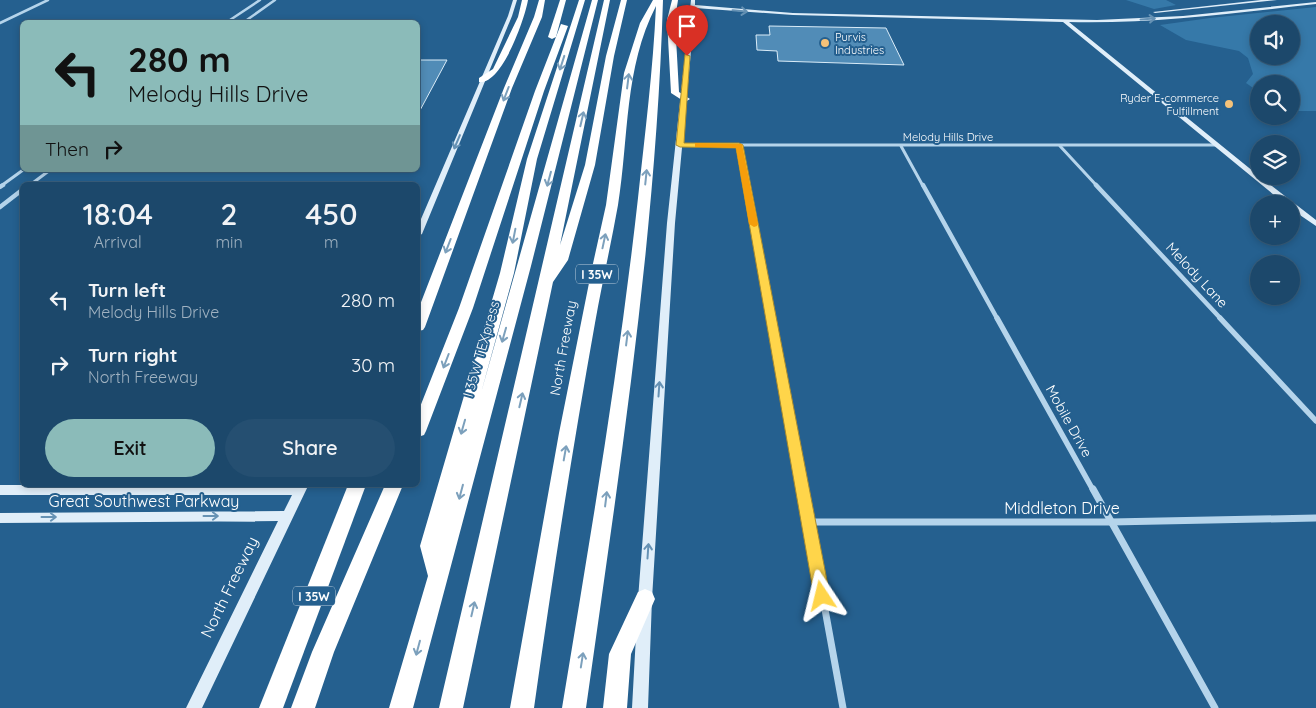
<!DOCTYPE html>
<meta charset="utf-8">
<style>
:root{--surface:#1c486b;--page:#254f71;--text:#f1f3f6;--muted:#a0b2c1;--line:#3a607e;--accent:#8bbbb9}
body{margin:0;font-family:Quicksand,sans-serif;background:var(--page);color:var(--text);height:100vh;display:flex;flex-direction:column;font-size:19px;white-space:nowrap}
*{box-sizing:border-box;margin:0}
p{font-size:16px;color:var(--muted)}
.icon{flex:none;width:28px;height:28px;fill:none;stroke:currentColor;stroke-width:2;stroke-linecap:round;stroke-linejoin:round}
.map{position:relative;flex:1;overflow:hidden}
.side{position:absolute;left:20px;top:182px;width:400px;height:305px;display:flex;flex-direction:column;background:var(--surface);border-radius:8px;box-shadow:0 2px 8px #0003,0 0 0 1px var(--line)}
.side>*{flex:none}
.banner{position:absolute;left:20px;top:20px;width:400px;height:152px;border-radius:8px;box-shadow:0 2px 8px #0003,0 0 0 1px var(--line);background:#8bbbb9;color:#111;overflow:hidden}
.fabs{position:absolute;left:1250px;top:15px;display:grid;gap:10px}
.fabs a{display:grid;place-items:center;width:50px;height:50px;border-radius:50%;background:var(--surface);box-shadow:0 2px 8px #0003,0 0 0 1px var(--line);font-size:25px}
.pin{position:absolute;display:grid;place-items:center;width:42px;height:42px;color:#fff;margin:-51px -21px;border-radius:50% 50% 50% 0;rotate:-45deg;box-shadow:0 0 5px #0007}
.pin .icon{rotate:45deg}
.me{position:absolute;width:55px;margin:-28px;rotate:350deg;stroke-linejoin:round;filter:drop-shadow(0 0 4px #0008)}
.turn{display:flex;align-items:center;gap:18px;height:105px;padding:0 25px;font-size:22px}
.turn .icon{width:65px;height:65px;stroke-width:2.5}
.turn b{display:block;font-size:35px;line-height:42px}
.then{display:flex;align-items:center;height:48px;padding:0 25px;background:#0003;gap:10px;font-size:19px}
.eta{display:flex;justify-content:space-evenly;align-items:center;height:85px;text-align:center}
.eta b{font-size:30px;font-weight:600;line-height:35px}
.button{display:flex;gap:10px;margin-top:auto;padding:10px 25px}
.button a{flex:1;height:58px;border-radius:30px;background:var(--accent);color:#111;font-size:20px;font-weight:600;line-height:58px;text-align:center}
.button a+a{background:var(--page);color:var(--text)}
ul{padding:0;list-style:none}
li{display:flex;align-items:center;gap:15px;height:65px;padding:0 25px}
li div{flex:1}
li b{display:block;font-size:19px}
li em{font-style:normal}
.map>svg:first-child{display:block}
</style>
<div class="map">
<svg width="1316" height="708" viewBox="0 0 1316 708">
<rect width="100%" height="100%" fill="#25608f"/>
<g fill="#3679a9" fill-rule="evenodd">
<polygon points="1126,0 1166,0 1176,5 1154,9"/>
<path d="M1316,7v104h-25v-27h-32v8l-13,-9 7,-9 -5,-16 -9,-7 -53,-11 -26,-15 50,-7zM1259,24h32v32h-32z"/>
</g>
<g fill="#518cb7" stroke="#daecf8">
<polygon points="769,26 886,28 904,65 778,61 777,51 757,50 756,35 770,35"/>
<polygon points="418,60 447,60 418,114"/>
</g>
<g fill="none" stroke-linecap="round" stroke-linejoin="round">
<g stroke="#b5d4eb" stroke-width="2.5">
<polyline points="227,22 260,0"/>
<polyline points="244,22 275,0"/>
<polyline points="0,23 48,0"/>
</g>
<g stroke="#b5d4eb" stroke-width="3">
<polyline points="679,145 1217,145"/>
<polyline points="739,145 747,186"/>
<polyline points="901,146 923,186"/>
<polyline points="1060,146 1097,186"/>
<polyline points="30,185 50,170"/>
<polyline points="1,186 23,170"/>
</g>
<g stroke="#b5d4eb" stroke-width="4.5">
<polyline points="746,185 771,320"/>
<polyline points="923,185 998,320"/>
<polyline points="1096,185 1222,320"/>
<polyline points="0,187 3,185"/>
<polyline points="0,207 22,190"/>
</g>
<g stroke="#b5d4eb" stroke-width="5.5">
<polyline points="771,318 803,490"/>
<polyline points="997,318 1093,490"/>
<polyline points="1220,318 1316,421"/>
</g>
<g stroke="#b5d4eb" stroke-width="7">
<polyline points="803,489 843,708"/>
<polyline points="1093,489 1215,708"/>
<polyline points="808,522 1111,522 1316,518"/>
</g>
<g fill="#e0eef9" fill-rule="evenodd">
<polygon points="513,0 517,0 512,16 422,234 418,236 418,226 508,16"/>
<path d="M691,0h4v5l98,8 304,7 86,-4 133,-14v2c-82,9 -164,20 -247,18l190,154 57,44v6l-25,-17v-5h-6l-222,-182 -270,-7 -98,-7 -20,215 -23,376 -4,109h-16l6,-109 29,-376z"/>
<polygon points="1261,0 1277,0 1155,13 1153,12"/>
<polygon points="0,485 308,485 308,486 202,708 186,708 278,521 0,523 0,513 284,511 292,495 0,495"/>
</g>
<g fill="#fff" fill-rule="evenodd">
<path d="M522,0h6c-3,18 -26,85 -49,82v-4l14,-9 25,-52z"/>
<polygon points="539,0 545,0 542,17 512,88 425,327 423,330 418,331 418,310 504,88 534,17"/>
<polygon points="560,0 566,0 556,37 552,39 548,37"/>
<polygon points="579,0 585,0 537,159 514,273 481,393 592,0 598,0 531,266 413,708 389,708 428,576 420,546 500,273 527,159"/>
<polygon points="604,0 610,0 560,245 585,165 606,56 621,0 627,0 614,56 595,165 568,260 553,282 463,708 439,708"/>
<path d="M653,0h10c-7,237 -44,473 -77,708h-24c28,-169 57,-339 76,-510 7,-64 15,-128 18,-192 -32,62 -27,131 -38,199 -7,39 -16,79 -23,118 -23,128 -43,257 -61,385h-24l49,-275 33,-165 14,-63 18,-132 16,-50z"/>
<polygon points="672,0 678,0 675,20 679,92 690,99 685,102 671,93 667,20"/>
<polygon points="561,24 568,26 544,91 473,308 426,431 424,435 418,437 418,412 459,308 535,91"/>
<polygon points="348,485 366,485 283,708 259,708"/>
<polygon points="385,485 403,485 334,652 315,708 291,708 312,652"/>
<polygon points="645,589 652,592 655,599 631,654 627,708 603,708 609,654 638,592"/>
</g>
</g>
<defs><path id="oneway-shaft" d="M-6 0H5M1.5-3L5.5 0L1.5 3" fill="none" stroke-width="1.6" stroke-linecap="round" stroke-linejoin="round" transform="scale(1.25)"/></defs>
<g stroke="#6692b4">
<use href="#oneway-shaft" transform="translate(740 11) rotate(5)"/>
<use href="#oneway-shaft" transform="translate(1148 19) rotate(-4)"/>
<use href="#oneway-shaft" transform="translate(457 142) rotate(113)"/>
<use href="#oneway-shaft" transform="translate(659 389) rotate(-86)"/>
<use href="#oneway-shaft" transform="translate(211 516)"/>
<use href="#oneway-shaft" transform="translate(49 517)"/>
<use href="#oneway-shaft" transform="translate(648 551) rotate(-86)"/>
</g>
<g stroke="#7ca0bc">
<use href="#oneway-shaft" transform="translate(562 63) rotate(108)"/>
<use href="#oneway-shaft" transform="translate(628 81) rotate(-83)"/>
<use href="#oneway-shaft" transform="translate(506 94) rotate(111)"/>
<use href="#oneway-shaft" transform="translate(582 119) rotate(-77)"/>
<use href="#oneway-shaft" transform="translate(646 177) rotate(-84)"/>
<use href="#oneway-shaft" transform="translate(549 179) rotate(105)"/>
<use href="#oneway-shaft" transform="translate(514 236) rotate(101)"/>
<use href="#oneway-shaft" transform="translate(604 241) rotate(-78)"/>
<use href="#oneway-shaft" transform="translate(448 246) rotate(111)"/>
<use href="#oneway-shaft" transform="translate(504 335) rotate(106)"/>
<use href="#oneway-shaft" transform="translate(627 338) rotate(-83)"/>
<use href="#oneway-shaft" transform="translate(446 361) rotate(111)"/>
<use href="#oneway-shaft" transform="translate(521 400) rotate(-77)"/>
<use href="#oneway-shaft" transform="translate(463 427) rotate(106)"/>
<use href="#oneway-shaft" transform="translate(565 453) rotate(-80)"/>
<use href="#oneway-shaft" transform="translate(461 492) rotate(105)"/>
<use href="#oneway-shaft" transform="translate(606 499) rotate(-83)"/>
<use href="#oneway-shaft" transform="translate(473 609) rotate(-77)"/>
<use href="#oneway-shaft" transform="translate(418 648) rotate(105)"/>
<use href="#oneway-shaft" transform="translate(582 660) rotate(-81)"/>
</g>
<polygon fill="#ffd54a" stroke="#a68a30" points="685,54 690,56 684,143 739,143 743,145 830,596 828,601 822,604 816,601 814,596 736,148 680,147 676,145"/>
<polygon fill="#f59e0b" points="695,143 742,144 758,224 757,226 754,227 749,224 736,148 698,147 695,147"/>
<g fill="#f5c279" stroke="#25608f" stroke-width="2">
<circle cx="825" cy="43" r="5"/>
<circle cx="1229" cy="104" r="5"/>
</g>
<g text-anchor="middle" dominant-baseline="central" stroke-width="4" stroke-linejoin="round" paint-order="stroke">
<g font-size="11" fill="#fff" stroke="#25608f" text-anchor="start">
<text x="835" y="37">Purvis<tspan x="835" dy="13">Industries</tspan></text>
<text x="1219" y="98" text-anchor="end">Ryder E-commerce<tspan x="1219" dy="13">Fulfillment</tspan></text>
</g>
<g font-size="11" fill="#fff" stroke="#25608f">
<text x="948" y="137">Melody Hills Drive</text>
</g>
<g fill="#25608f" stroke="#becfdd" stroke-width="1">
<rect x="576" y="264.5" width="42" height="19" rx="4"/>
<rect x="293" y="586.5" width="42" height="19" rx="4"/>
</g>
<g font-size="12" font-weight="bold" fill="#fff">
<text x="597" y="274">I 35W</text>
<text x="314" y="596">I 35W</text>
</g>
<g font-size="14" fill="#fff" stroke="#25608f">
<text transform="translate(1197 275) rotate(47)">Melody Lane</text>
<text transform="translate(563 348) rotate(-80)">North Freeway</text>
<text transform="translate(481 349) rotate(-74)">I 35W TEXpress</text>
<text transform="translate(1069 421) rotate(61)">Mobile Drive</text>
</g>
<g font-size="16" fill="#fff" stroke="#25608f">
<text x="144" y="501">Great Southwest Parkway</text>
<text x="1062" y="508">Middleton Drive</text>
<text transform="translate(229 587) rotate(-64)">North Freeway</text>
</g>
</g>
</svg>
<div class="fabs">
<a><svg class="icon" aria-label="sound" viewBox="0 0 24 24"><path d="M4 9h4l5-4v14l-5-4H4zM17 9q2 3 0 6"/></svg></a>
<a><svg class="icon" aria-label="search" viewBox="0 0 24 24"><circle cx="10" cy="10" r="6"/><path d="M15 15l6 6"/></svg></a>
<a><svg class="icon" aria-label="layers" viewBox="0 0 24 24"><path d="M12 4l9 5-9 5-9-5zM3 14l9 5 9-5"/></svg></a>
<a>+</a>
<a>−</a>
</div>
<div class="pin" style="left:687px;top:56px;background:#d93025"><svg class="icon" aria-label="arrive" viewBox="0 0 24 24"><path d="M6 21V4h12l-3 4 3 4H6"/></svg></div>
<svg class="me" style="left:822px;top:596px" viewBox="-20 -20 40 40"><path d="M0-17L14 15 0 8-14 15z" fill="#ffd54a" stroke="#fff" stroke-width="4"/></svg>
<div class="banner">
<div class="turn"><svg class="icon" aria-label="left" viewBox="0 0 24 24"><path d="M17 20v-9H6M10 6l-5 5 5 5"/></svg><div><b>280 m</b>Melody Hills Drive</div></div>
<div class="then">Then<svg class="icon" aria-label="right" viewBox="0 0 24 24"><path d="M7 20v-9h11M14 6l5 5-5 5"/></svg></div>
</div>
<section class="side">
<div class="eta">
<div><b>18:04</b><p>Arrival</p></div>
<div><b>2</b><p>min</p></div>
<div><b>450</b><p>m</p></div>
</div>
<ul>
<li><svg class="icon" aria-label="left" viewBox="0 0 24 24"><path d="M17 20v-9H6M10 6l-5 5 5 5"/></svg><div><b>Turn left</b><p>Melody Hills Drive</p></div><em>280 m</em></li>
<li><svg class="icon" aria-label="right" viewBox="0 0 24 24"><path d="M7 20v-9h11M14 6l5 5-5 5"/></svg><div><b>Turn right</b><p>North Freeway</p></div><em>30 m</em></li>
</ul>
<div class="button"><a>Exit</a><a>Share</a></div>
</section>
</div>
